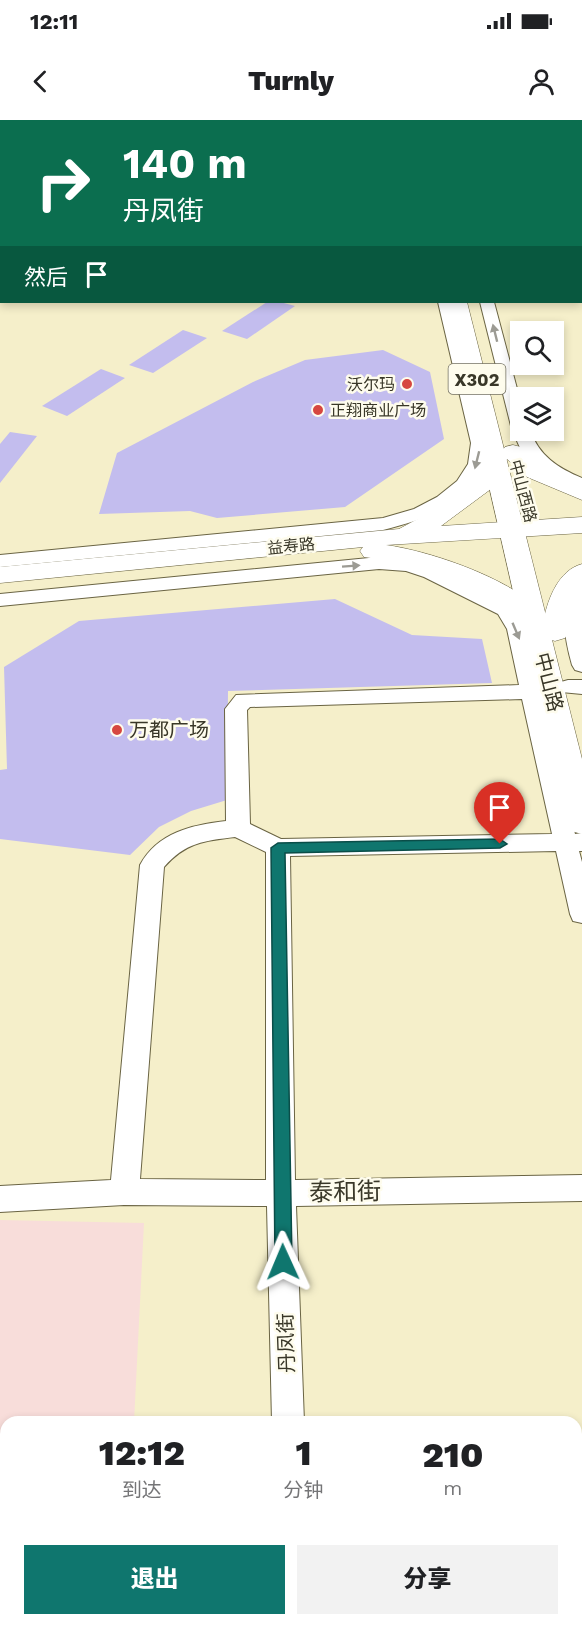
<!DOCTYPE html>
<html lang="zh">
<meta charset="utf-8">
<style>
:root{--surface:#fff;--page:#f2f2f2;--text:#202124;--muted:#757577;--accent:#0f766e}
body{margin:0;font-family:"Work Sans","Noto Sans SC",sans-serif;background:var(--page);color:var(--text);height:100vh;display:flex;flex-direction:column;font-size:22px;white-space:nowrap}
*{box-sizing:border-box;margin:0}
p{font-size:20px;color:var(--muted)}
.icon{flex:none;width:33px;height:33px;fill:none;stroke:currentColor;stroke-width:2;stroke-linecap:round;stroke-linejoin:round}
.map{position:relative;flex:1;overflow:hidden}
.side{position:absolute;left:0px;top:1296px;width:582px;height:210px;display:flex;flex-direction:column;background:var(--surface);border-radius:18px 18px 0 0;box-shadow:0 3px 9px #0003}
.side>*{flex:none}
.guide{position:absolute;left:0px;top:0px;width:582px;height:183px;box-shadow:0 3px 9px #0003;background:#0b6e4f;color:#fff;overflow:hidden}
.buttons{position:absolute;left:510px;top:201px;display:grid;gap:12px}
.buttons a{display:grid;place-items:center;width:54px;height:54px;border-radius:0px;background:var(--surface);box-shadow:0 3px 9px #0003;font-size:30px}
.pin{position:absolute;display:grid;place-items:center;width:51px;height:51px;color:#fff;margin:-62px -26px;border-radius:50% 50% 50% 0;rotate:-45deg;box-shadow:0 0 6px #0007}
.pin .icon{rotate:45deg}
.me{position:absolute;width:66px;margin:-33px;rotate:359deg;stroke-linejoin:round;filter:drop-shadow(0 0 4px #0008)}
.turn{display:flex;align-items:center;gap:21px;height:126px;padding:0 24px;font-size:27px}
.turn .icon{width:78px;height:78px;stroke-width:2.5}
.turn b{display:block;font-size:42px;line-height:51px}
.then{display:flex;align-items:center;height:57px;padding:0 24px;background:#0003;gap:12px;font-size:22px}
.eta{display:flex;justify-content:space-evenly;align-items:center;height:102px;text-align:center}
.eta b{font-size:36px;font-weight:800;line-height:42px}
.cta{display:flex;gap:12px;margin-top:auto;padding:12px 24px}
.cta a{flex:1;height:69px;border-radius:0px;background:var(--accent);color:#fff;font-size:24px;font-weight:800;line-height:69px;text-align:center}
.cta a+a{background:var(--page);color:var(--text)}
.status{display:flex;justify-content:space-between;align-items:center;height:42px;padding:0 30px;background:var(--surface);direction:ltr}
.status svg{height:16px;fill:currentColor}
header{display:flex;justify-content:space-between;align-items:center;height:78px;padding:0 24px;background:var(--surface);font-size:27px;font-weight:800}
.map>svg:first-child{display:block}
</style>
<div class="status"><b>12:11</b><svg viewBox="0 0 49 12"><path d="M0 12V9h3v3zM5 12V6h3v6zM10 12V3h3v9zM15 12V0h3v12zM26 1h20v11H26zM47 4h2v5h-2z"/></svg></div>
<header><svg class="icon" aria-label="back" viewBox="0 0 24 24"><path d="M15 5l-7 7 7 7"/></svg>Turnly<svg class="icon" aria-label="person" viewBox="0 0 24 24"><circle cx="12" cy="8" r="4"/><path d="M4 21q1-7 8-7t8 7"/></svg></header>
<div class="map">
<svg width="582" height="1506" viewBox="0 0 582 1506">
<rect width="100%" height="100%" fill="#f5efca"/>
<polygon fill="#f8ddda" points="0,1100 144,1103 134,1302 6,1302 6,1500 124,1500 124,1506 0,1506"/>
<g fill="#c3bdee">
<polygon points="267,182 280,182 295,186 247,219 222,211"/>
<polygon points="183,210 207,218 153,253 129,245"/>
<polygon points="383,230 430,252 444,319 345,387 217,398 190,391 99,394 117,333 253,262 305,240"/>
<polygon points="101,249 125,258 67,296 42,286"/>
<polygon points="10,312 37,316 0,363 0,324"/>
<polygon points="335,479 412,515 482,519 492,563 228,571 227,680 191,691 159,707 130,735 0,719 0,650 7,649 4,547 79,501"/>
</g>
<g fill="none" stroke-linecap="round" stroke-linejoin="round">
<defs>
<g id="minor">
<rect x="402" y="0" width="12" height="2"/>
<rect x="435" y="0" width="12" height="2"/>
<path d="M438,182h14l37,141c-5,56 -58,75 -106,87l-383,37v-12l383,-37 31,-9 23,-12 20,-16 11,-17 3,-21z"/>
<path d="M480,182h14l26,98v30h10c9,26 28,38 52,48v12c-22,-5 -47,-20 -60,-39 -4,-6 -6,-14 -10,-21z"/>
<path d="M379,437l29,2 30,10 74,37 15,23 13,55 13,2 4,5 -4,5 -10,2 32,136 7,-1v18h-3l3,11v61l-9,-2 -3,-7 -14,-63 -266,5 5,324 287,-5v26l-286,5 8,216h-32l-5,-216 -143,-1 -124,7v-26l111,-6 29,-315c18,-33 52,-40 86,-44l-1,-112 11,-14 283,-10 -12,-56 -9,-15 -74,-37 -18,-6 -27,-2 -379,37v-12zM522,579l30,135 -271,5 -31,-15 -3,-114 3,-3zM235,717l31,15v328l-126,-1 24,-312c22,-25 40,-26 71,-30z"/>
<path d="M582,467v85l-7,-2 -3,-5c-7,-25 -13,-53 3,-76z"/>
<polygon points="568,560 582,560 582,574 561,572 557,567 561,562"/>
<polygon points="275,1500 311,1500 312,1506 276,1506"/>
</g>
<path id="secondary" d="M513,325l8,2 24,20 37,17v16l-55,-23 -20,-18 -12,27 -54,40 141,-9v16l-196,12c43,6 109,29 144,56 5,4 9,12 14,18 4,-21 15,-49 38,-55v24l-8,18 -5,26 -4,6 -10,3 -10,-3 -3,-4 -7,2 -10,-3 -13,-19 -22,-14 -57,-27 -28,-10 -41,-6 -4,-6 3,-4 -363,36v-16l399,-38 26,-14 50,-38 13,-25 14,-1 3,-4z"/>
<g id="primary">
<rect x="422" y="0" width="16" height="2"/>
<polygon points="447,182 467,182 582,639 582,714 571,711 566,703"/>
</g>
</defs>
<use href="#minor" stroke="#6a6443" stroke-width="2"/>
<use href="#secondary" stroke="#6a6443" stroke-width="1"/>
<use href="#primary" stroke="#6a6443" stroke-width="1"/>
<use href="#minor" fill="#fff" fill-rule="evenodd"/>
<use href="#secondary" fill="#fff" fill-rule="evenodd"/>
<use href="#primary" fill="#fff" fill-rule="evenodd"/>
</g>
<defs><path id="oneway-solid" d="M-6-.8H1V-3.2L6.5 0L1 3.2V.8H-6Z" transform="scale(1.5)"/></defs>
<g fill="#9c9b94">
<use href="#oneway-solid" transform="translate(495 213) rotate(-104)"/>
<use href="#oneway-solid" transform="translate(477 340) rotate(104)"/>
<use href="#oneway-solid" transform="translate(351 446) rotate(-4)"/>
<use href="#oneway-solid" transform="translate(516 511) rotate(67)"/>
</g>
<polygon fill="#0f766e" stroke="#0a4d48" stroke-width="1.5" points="500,719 507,724 500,728 285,733 292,1142 289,1147 283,1150 277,1147 275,1142 271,728 278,723"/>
<g fill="#d64740" stroke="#fefced" stroke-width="2">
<circle cx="407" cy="264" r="6"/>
<circle cx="318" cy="290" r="6"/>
<circle cx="117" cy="610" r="6"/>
</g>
<g text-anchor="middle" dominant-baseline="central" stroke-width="5" stroke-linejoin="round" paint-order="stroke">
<g font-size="16" fill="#393728" stroke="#fefced" text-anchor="end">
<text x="395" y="264">沃尔玛</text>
<text x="330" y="290" text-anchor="start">正翔商业广场</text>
</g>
<g font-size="16" fill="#393728" stroke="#fefced">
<text transform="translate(523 371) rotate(75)">中山西路</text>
<text transform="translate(291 426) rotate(-6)">益寿路</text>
</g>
<rect fill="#fefced" stroke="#747263" stroke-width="1.5" x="448.5" y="244" width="57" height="30" rx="4.5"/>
<g font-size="18" font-weight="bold" fill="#393728">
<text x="477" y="259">X302</text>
</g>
<g font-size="20" fill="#393728" stroke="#fefced">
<text transform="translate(549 562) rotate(76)">中山路</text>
<text transform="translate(286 1223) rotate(-92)">丹凤街</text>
</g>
<g font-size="20" fill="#393728" stroke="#fefced" text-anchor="start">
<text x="129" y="610">万都广场</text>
</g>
<g font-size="24" fill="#393728" stroke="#fefced">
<text transform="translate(345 1072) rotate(-1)">泰和街</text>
</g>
</g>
</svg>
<div class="buttons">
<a><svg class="icon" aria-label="search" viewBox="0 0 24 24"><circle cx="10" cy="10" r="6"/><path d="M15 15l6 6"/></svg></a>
<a><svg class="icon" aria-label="layers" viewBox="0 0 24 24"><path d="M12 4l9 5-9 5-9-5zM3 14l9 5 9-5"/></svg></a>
</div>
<div class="pin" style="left:500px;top:724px;background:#d93025"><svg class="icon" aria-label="arrive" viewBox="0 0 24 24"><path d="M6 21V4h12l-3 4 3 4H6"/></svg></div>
<svg class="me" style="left:283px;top:1142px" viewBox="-20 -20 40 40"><path d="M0-17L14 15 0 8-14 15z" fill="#0f766e" stroke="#fff" stroke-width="4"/></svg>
<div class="guide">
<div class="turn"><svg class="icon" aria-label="right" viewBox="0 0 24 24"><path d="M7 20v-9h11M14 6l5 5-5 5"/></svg><div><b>140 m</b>丹凤街</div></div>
<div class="then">然后<svg class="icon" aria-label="arrive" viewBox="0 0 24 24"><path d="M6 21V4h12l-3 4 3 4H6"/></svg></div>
</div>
<section class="side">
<div class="eta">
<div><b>12:12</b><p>到达</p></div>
<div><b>1</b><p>分钟</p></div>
<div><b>210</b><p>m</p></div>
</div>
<div class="cta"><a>退出</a><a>分享</a></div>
</section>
</div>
